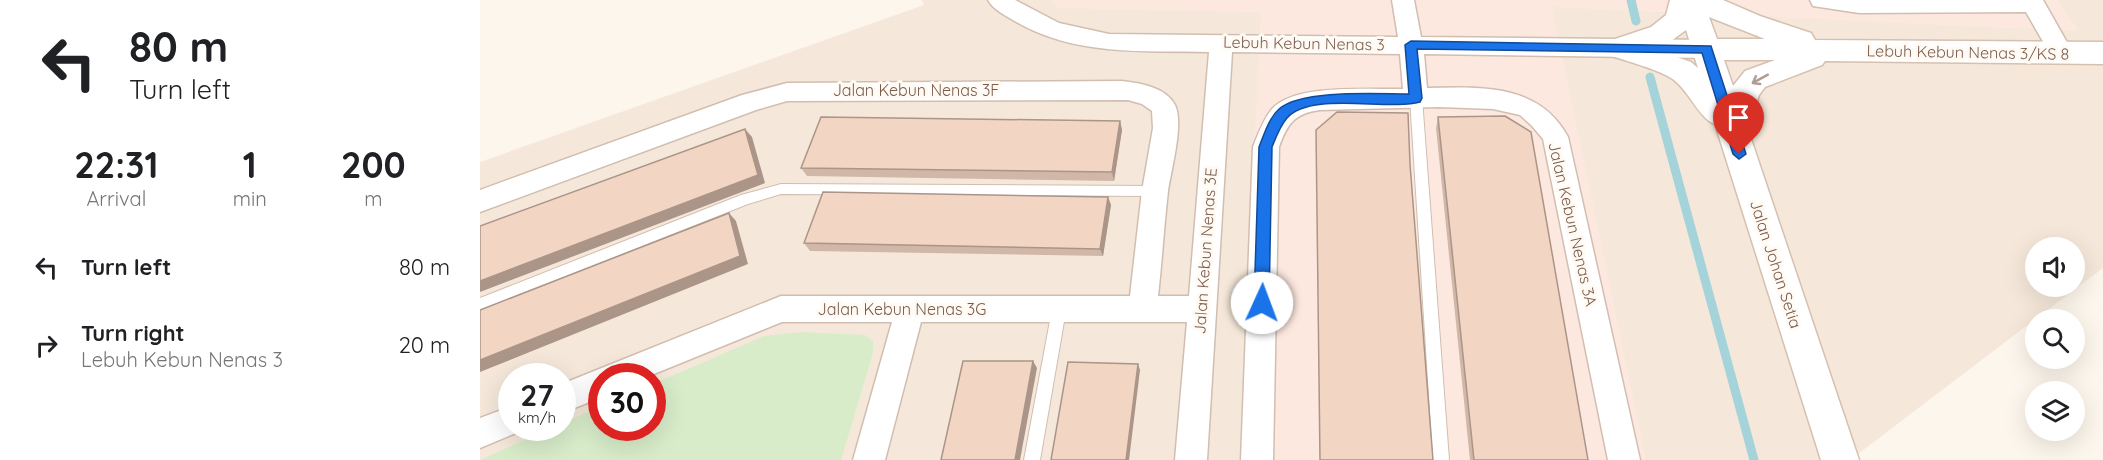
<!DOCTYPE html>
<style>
:root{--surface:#fff;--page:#f6f6f6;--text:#202124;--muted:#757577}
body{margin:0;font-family:Quicksand,sans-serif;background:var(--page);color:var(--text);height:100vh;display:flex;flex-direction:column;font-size:22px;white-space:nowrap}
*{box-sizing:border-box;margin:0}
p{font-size:20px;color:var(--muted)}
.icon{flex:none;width:33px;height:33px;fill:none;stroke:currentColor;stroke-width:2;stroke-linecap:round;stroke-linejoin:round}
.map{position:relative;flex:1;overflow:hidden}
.sheet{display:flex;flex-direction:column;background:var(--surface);width:480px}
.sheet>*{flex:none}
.hud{background:#fff;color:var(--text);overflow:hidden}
.fabs{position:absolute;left:1545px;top:237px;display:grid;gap:12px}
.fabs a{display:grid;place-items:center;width:60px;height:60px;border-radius:50%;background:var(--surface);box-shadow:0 6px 24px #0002;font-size:30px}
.speed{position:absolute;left:18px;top:363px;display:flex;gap:12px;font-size:30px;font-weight:700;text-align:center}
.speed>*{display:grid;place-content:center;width:78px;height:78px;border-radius:50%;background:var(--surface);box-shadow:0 6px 24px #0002;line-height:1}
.speed small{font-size:15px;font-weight:400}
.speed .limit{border:9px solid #d22;background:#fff;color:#111}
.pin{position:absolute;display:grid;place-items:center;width:51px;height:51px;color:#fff;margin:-62px -26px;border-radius:50% 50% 50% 0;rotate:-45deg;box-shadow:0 0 6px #0007}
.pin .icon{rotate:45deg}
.me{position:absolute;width:66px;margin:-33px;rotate:2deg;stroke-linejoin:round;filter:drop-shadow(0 0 4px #0008)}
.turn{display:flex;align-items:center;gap:21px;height:126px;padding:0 30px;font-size:27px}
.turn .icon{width:78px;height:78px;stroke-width:2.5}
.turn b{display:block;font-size:42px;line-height:51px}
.eta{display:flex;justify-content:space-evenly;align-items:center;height:102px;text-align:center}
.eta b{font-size:36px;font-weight:800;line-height:42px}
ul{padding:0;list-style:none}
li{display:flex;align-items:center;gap:18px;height:78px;padding:0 30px}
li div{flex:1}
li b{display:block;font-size:22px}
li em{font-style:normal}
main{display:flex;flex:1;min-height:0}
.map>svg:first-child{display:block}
</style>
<main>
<section class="sheet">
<div class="hud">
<div class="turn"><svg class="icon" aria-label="left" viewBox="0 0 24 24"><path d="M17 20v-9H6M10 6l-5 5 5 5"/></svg><div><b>80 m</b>Turn left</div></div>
</div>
<div class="eta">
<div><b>22:31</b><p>Arrival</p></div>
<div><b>1</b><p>min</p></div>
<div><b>200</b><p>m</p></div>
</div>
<ul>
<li><svg class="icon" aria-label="left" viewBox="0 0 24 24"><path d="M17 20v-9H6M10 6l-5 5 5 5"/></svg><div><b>Turn left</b></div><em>80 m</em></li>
<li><svg class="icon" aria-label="right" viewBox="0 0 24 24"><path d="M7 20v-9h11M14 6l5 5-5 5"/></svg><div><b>Turn right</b><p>Lebuh Kebun Nenas 3</p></div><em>20 m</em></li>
</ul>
</section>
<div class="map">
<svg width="1623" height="460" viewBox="0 0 1623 460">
<rect width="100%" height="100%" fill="#fdf6ec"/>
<path fill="#f5e8da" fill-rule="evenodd" d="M442,0h1181v268l-253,192h-1370v-298l444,-157zM1556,248h38v38h-38zM32,376h50v52h-50zM122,376h50v52h-50z"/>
<polygon fill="#fde8e0" points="570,0 1578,0 1599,31 1072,7 1166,460 759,460 781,12 577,8"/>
<polygon fill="#d8ecc9" points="322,332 385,335 393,341 393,353 361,460 0,460 71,428 82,428 83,423 121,406 122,428 172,428 173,384 284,336"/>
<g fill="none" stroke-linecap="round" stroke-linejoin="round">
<g stroke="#a5d3da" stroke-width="9">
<polyline points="1151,0 1156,21"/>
<polyline points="1170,77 1274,460"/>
</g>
<defs>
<g id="lane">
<polygon points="936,93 942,98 969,460 953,460 930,98"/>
<polygon points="301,184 675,186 680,187 682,191 680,195 675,196 301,194 268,204 0,310 0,298 261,195"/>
<polygon points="579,304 584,306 586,310 560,460 544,460 572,310 574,306"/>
</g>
<g id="street">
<path d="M508,0h27l44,23 50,11 289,3 -6,-37h22l7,37 286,3 8,3 4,6 -4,6 -8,3 -283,-4 3,34c53,-1 112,-5 141,49l72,323h-32l-65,-321 -11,-13 -12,-11 -27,-6 -54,-2 -119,3c-25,3 -33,14 -41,37l-6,313h-32l12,-313c5,-13 10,-27 19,-38 23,-26 98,-19 131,-20l-3,-35 -168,-2 -25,408h-32l12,-138h-266l-36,138h-32l39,-138h-110l-133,54h-47v21l-40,16v-29l219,-88h349l12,-105 11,-63 -1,-17 -10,-7 -14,-4 -341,1 -31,9 -276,102v-22l262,-95 45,-12 335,-2c17,2 44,6 53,24 9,19 -4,65 -7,86 -4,35 -6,70 -10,105h31l20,-244c-67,-1 -137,4 -196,-32 -9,-5 -20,-11 -25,-20z"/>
<polygon points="1330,0 1563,0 1593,53 1589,59 1581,62 1573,59 1546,12 1379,13 1333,6"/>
<polygon points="32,406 32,428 44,428 43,430 0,448 0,418"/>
</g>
<path id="secondary" d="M1190,0h53l37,16 51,17 4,7 288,2v22l-278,-3 -3,4 -57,22 -6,8 -11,35 111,330h-38l-106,-336c-16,-5 -27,-36 -44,-46 -14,-9 -45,-17 -62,-23l-4,-7 4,-7 42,-14 15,-12zM1229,17l56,22h-48zM1206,30l12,38 -7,-6 -40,-14 20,-7zM1244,60h51l-30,11 -12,15z"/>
</defs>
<use href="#lane" stroke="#d1beb0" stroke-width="2"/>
<use href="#street" stroke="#d1beb0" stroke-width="3"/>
<use href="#secondary" stroke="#d6c0b0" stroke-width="3"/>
<use href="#lane" fill="#fff" fill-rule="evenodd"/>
<use href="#street" fill="#fff" fill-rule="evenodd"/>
<use href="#secondary" fill="#fff" fill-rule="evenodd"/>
</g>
<g fill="#d1b7a8">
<polygon points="958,117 1108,460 990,460 956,128"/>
<polygon points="640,121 642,130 634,181 327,176 321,168"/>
<polygon points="836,130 930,164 953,460 840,460"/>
<polygon points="628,197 631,205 623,256 330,251 324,243"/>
</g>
<g fill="#aa9588">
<polygon points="640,121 642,130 634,181 632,172"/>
<polygon points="265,129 272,137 285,183 0,292 0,281"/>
<polygon points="628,197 631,205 623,256 620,249"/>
<polygon points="249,213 256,221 268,264 0,372 0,360"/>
<polygon points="553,361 557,368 540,460 535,460"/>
<polygon points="658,364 660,370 649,460 646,460"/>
</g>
<g fill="#f3d5c3" stroke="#aa9588" stroke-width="1.5">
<polygon points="857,112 928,113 930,164 953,460 840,460 836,130"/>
<polygon points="1025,116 1051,132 1108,460 994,460 958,117"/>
<polygon points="341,117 640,121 632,172 321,168"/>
<polygon points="265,129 278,175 0,281 0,226"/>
<polygon points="343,192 628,197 620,249 324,243"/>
<polygon points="249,213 260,256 0,360 0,310"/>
<polygon points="483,361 553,361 535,460 461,460"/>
<polygon points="588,362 658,364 646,460 571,460"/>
</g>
<defs><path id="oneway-shaft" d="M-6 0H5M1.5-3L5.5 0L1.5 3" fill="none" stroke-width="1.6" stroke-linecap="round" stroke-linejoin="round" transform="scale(1.5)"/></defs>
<use stroke="#af9d94" href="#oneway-shaft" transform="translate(1280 79) rotate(151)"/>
<path fill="#1a73e8" stroke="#114b97" stroke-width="1.5" d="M931,41l300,5 35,108 -7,5 -6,-5 -31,-101 -285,-4 5,49 -2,4c-32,9 -110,-11 -133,16 -7,8 -11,19 -15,29l-3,156 -2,5 -5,2 -6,-2 -2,-5 5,-156c5,-12 10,-29 20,-38 23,-20 99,-15 130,-15l-4,-49z"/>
<g text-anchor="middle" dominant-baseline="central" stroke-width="6" stroke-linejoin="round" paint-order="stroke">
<g font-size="16" fill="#7a5c4d" stroke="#fffaf3">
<text transform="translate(824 43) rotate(1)">Lebuh Kebun Nenas 3</text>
<text transform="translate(1488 52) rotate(1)">Lebuh Kebun Nenas 3/KS 8</text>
<text x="436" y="90">Jalan Kebun Nenas 3F</text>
<text transform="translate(1093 224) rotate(77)">Jalan Kebun Nenas 3A</text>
<text transform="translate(725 251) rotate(-86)">Jalan Kebun Nenas 3E</text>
<text transform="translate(1296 264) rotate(72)">Jalan Johan Setia</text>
<text x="422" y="309">Jalan Kebun Nenas 3G</text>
</g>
</g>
</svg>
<div class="fabs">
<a><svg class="icon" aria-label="sound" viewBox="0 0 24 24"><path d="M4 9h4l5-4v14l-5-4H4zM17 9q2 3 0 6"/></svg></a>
<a><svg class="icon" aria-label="search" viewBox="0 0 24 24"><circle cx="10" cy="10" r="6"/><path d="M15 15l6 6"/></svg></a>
<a><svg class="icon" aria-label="layers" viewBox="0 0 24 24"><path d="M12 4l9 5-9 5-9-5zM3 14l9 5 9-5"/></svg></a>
</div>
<div class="speed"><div>27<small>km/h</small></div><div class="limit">30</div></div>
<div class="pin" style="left:1259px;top:154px;background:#d93025"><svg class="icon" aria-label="arrive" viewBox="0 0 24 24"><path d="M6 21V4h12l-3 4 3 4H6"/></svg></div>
<svg class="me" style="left:782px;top:303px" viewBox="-20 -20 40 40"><circle r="19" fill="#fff"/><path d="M0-13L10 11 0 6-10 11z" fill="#1a73e8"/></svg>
</div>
</main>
